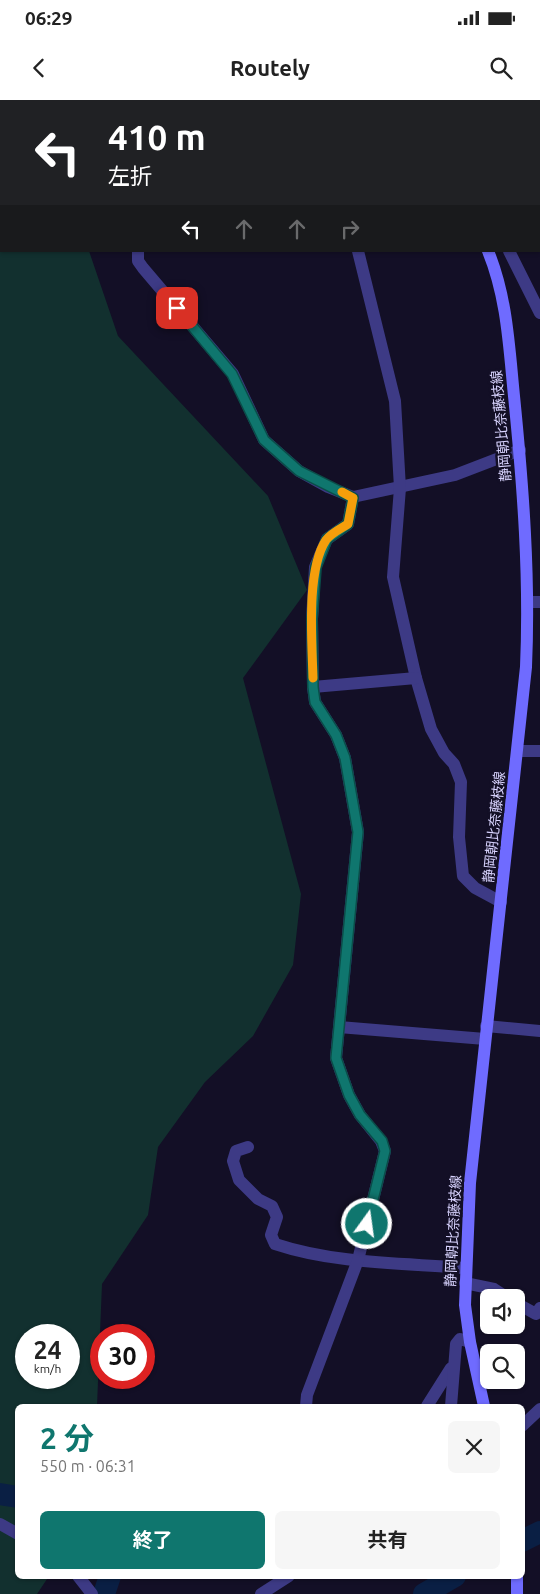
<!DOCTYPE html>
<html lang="ja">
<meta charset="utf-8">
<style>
:root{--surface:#fff;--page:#f6f6f6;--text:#222;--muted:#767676;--accent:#0f766e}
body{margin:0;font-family:Ubuntu,"Noto Sans JP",sans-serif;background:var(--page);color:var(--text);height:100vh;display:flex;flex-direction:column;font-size:19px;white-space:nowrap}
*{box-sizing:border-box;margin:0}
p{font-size:16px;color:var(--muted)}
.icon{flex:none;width:28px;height:28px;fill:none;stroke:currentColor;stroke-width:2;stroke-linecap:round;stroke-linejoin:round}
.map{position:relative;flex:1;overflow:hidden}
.details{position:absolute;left:15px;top:1304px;width:510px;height:175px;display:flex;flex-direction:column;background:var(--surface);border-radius:8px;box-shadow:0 1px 4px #0004}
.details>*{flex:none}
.top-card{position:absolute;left:0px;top:0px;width:540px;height:152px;box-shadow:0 1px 4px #0004;background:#202124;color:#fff;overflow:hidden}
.controls{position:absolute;left:480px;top:1189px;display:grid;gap:10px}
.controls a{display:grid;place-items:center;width:45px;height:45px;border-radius:8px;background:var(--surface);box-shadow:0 1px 4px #0004;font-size:25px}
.speed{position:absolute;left:15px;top:1224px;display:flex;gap:10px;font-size:25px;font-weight:700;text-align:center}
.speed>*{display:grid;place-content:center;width:65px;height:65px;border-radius:50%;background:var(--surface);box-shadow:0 1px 4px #0004;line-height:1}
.speed small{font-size:12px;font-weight:400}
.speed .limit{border:8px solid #d22;background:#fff;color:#111}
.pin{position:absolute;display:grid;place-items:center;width:42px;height:42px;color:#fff;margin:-21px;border-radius:10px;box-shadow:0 2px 8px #0006}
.me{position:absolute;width:55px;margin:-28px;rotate:14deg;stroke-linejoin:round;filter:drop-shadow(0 0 4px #0008)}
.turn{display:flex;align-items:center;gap:18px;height:105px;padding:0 25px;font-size:22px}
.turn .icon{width:65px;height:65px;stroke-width:2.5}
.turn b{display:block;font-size:35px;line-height:42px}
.lanes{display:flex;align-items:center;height:48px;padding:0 25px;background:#0003;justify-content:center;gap:25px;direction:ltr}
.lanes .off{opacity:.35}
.round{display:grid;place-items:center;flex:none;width:52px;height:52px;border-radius:8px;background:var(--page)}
.headline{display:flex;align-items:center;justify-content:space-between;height:85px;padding:0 25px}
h1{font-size:30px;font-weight:700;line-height:38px;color:var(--accent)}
.button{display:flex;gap:10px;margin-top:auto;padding:10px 25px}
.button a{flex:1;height:58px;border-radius:8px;background:var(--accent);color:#fff;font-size:20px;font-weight:700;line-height:58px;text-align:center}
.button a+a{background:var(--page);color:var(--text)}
.status{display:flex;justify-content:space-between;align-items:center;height:35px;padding:0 25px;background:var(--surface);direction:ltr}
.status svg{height:14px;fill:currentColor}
header{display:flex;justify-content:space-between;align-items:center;height:65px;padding:0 25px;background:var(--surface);font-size:22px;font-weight:700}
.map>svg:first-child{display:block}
</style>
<div class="status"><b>06:29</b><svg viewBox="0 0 49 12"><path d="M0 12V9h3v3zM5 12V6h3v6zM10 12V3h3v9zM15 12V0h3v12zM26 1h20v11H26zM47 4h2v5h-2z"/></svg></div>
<header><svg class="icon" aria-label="back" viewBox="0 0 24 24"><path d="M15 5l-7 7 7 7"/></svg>Routely<svg class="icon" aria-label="search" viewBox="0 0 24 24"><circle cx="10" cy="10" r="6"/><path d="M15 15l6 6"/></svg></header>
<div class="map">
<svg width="540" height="1494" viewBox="0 0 540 1494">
<rect width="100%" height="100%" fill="#130f26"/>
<path fill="#12302f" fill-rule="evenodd" d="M0,0h112l-111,1v150h88l29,85 150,160 39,94 -64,88 58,216 -8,71 -40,71 -48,46 -47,65 -10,68 -46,69 -5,122h-79v170h31l-12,18h-37zM26,1235h43v43h-43z"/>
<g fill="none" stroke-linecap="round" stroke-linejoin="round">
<g stroke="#0a1f44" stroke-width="22">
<polyline points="0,1394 18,1397"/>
<polyline points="522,1441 540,1432"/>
<polyline points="104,1494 110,1476"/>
<polyline points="424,1494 455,1476"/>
</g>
<g stroke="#3d3a85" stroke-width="12">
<polyline points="325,0 326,1"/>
<polyline points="0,107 1,107"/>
<polyline points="138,151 138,161 143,168 233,274 264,340 299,371 328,387 353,397 455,375 520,350"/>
<polyline points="358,151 395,301 400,388 393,477 416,578 431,629 444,653 454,664 461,682 459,737 463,776 475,788 501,802"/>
<polyline points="509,151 540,213"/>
<polyline points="529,502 540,502"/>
<polyline points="313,587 416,578"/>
<polyline points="518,651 540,651"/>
<polyline points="486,926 540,931"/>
<polyline points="339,927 485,939"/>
<path d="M248,1047l-12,4 -3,10 6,19 19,19 14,7 5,11 -6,18 4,9c60,20 128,19 190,24"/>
<polyline points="465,1183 494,1189 508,1198"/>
<polyline points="516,1203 536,1214 540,1208"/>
<polyline points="306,1306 307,1295 358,1160 385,1051 381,1041 360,1015 349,995 336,958 358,732 345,658 336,635 315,602 313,587 312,519 315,467 327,439 348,424 353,397"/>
<polyline points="427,1306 451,1268"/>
<polyline points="451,1306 456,1244 460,1239 470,1242"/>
<polyline points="522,1326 540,1309"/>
<polyline points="0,1424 18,1434"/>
<polyline points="78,1476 92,1494"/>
<polyline points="261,1494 289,1476"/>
</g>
<g stroke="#6f6bff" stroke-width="12">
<polyline points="413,0 413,1"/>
<path d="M484,1306l-14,-64 -5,-37 5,-122 56,-516c4,-90 -3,-181 -12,-271 -5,-50 -7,-99 -26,-145"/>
<polyline points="517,1494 517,1476"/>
</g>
</g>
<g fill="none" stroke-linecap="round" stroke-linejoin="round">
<defs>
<polyline id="route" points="177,208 232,274 264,340 299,371 353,398 348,424 327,439 316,467 312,519 313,587 315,602 336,635 345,658 358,732 336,958 349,995 360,1015 382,1041 385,1051 367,1124"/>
</defs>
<use href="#route" stroke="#0a4d48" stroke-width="12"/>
<use href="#route" stroke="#0f766e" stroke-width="9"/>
<path stroke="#f59e0b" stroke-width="9" d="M313,578c-1,-36 -7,-108 13,-138 5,-7 16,-12 22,-16l5,-26 -11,-6"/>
</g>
<g text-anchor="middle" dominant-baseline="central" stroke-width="5" stroke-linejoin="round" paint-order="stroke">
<g font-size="14" fill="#d9d4ff" stroke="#130f26">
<text transform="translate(501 326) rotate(-95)">静岡朝比奈藤枝線</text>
<text transform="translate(494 727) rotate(-84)">静岡朝比奈藤枝線</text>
<text transform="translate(453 1131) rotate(-87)">静岡朝比奈藤枝線</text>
</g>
</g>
</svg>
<div class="controls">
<a><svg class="icon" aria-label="sound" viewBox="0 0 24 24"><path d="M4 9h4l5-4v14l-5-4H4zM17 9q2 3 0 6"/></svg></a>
<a><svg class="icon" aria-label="search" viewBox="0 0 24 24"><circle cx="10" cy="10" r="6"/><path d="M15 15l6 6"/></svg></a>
</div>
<div class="speed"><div>24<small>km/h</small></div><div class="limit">30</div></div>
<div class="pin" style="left:177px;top:208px;background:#d93025"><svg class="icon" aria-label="arrive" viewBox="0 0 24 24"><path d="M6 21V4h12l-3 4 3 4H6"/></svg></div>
<svg class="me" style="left:367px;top:1124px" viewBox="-20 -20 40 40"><circle r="17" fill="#0f766e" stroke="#fff" stroke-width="3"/><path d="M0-11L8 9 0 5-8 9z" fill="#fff"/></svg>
<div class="top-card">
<div class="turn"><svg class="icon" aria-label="left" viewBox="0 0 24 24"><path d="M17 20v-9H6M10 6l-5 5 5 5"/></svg><div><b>410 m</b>左折</div></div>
<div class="lanes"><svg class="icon" aria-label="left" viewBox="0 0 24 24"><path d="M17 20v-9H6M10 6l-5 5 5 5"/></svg><svg class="icon off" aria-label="ahead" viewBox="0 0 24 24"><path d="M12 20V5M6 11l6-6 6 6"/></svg><svg class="icon off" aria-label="ahead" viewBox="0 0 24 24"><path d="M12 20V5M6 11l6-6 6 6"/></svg><svg class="icon off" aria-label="right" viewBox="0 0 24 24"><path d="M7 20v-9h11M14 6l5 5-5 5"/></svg></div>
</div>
<section class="details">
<div class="headline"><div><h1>2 分</h1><p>550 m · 06:31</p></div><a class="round"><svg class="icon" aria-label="close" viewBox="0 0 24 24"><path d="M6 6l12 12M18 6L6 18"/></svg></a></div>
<div class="button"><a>終了</a><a>共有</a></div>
</section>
</div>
